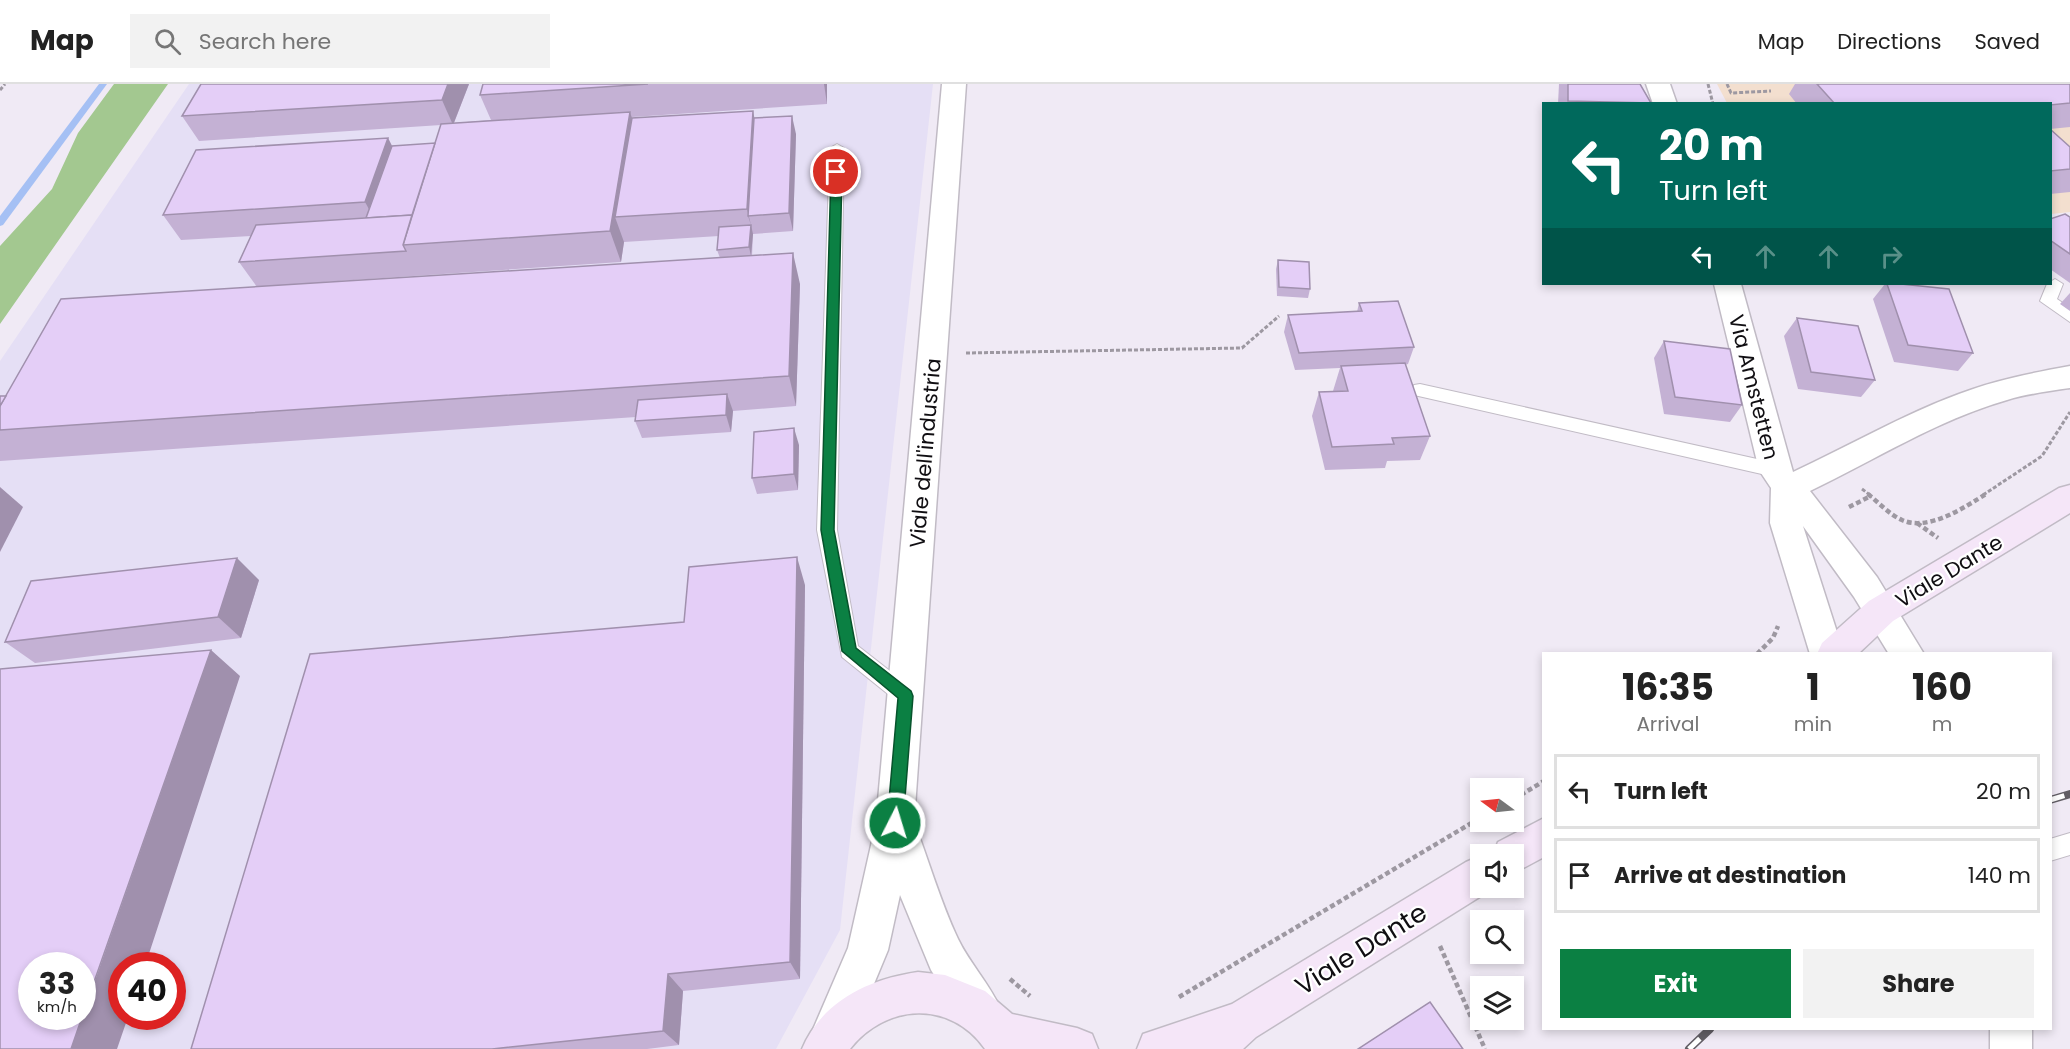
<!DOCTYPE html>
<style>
:root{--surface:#fff;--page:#f2f2f2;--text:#222;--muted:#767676;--line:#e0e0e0;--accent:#0b8043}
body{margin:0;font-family:Poppins,sans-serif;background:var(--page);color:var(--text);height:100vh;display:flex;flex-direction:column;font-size:22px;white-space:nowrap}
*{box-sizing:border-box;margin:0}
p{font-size:20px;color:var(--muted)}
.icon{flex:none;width:33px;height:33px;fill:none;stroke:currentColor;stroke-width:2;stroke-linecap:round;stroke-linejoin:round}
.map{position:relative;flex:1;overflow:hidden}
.side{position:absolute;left:1542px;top:568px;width:510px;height:378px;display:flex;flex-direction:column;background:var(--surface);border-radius:0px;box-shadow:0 3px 9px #0003}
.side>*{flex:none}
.top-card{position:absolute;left:1542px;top:18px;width:510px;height:183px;border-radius:0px;box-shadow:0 3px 9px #0003;background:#00695c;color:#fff;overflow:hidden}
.needle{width:39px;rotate:285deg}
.buttons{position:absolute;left:1470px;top:694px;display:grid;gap:12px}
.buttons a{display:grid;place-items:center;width:54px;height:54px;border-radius:0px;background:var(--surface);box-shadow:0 3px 9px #0003;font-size:30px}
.speed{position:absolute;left:18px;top:868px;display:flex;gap:12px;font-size:30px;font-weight:700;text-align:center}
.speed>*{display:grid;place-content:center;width:78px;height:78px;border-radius:50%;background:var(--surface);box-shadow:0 3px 9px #0003;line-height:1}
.speed small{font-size:15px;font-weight:400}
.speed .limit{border:9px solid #d22;background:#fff;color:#111}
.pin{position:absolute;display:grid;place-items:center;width:51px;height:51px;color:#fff;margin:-26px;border:3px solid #fff;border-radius:50%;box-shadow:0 2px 6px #0007}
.me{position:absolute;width:66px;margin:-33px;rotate:5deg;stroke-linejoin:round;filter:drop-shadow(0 0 4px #0008)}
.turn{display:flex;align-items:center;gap:21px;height:126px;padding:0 18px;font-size:27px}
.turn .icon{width:78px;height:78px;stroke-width:2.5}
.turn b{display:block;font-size:42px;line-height:51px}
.lanes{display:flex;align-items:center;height:57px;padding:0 18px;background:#0003;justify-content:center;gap:30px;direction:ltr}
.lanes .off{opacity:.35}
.eta{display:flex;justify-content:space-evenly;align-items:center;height:102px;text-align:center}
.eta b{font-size:36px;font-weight:700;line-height:42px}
.primary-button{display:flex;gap:12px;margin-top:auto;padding:12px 18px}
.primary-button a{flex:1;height:69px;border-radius:0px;background:var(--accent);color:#fff;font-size:24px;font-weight:700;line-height:69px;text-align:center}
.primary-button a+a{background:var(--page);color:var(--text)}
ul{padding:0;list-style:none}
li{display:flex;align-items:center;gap:18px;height:75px;margin:0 12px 9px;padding:0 6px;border:3px solid var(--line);border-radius:0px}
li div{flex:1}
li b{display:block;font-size:22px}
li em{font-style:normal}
header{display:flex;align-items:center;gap:36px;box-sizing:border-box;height:84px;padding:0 30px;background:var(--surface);border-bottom:2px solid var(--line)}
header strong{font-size:28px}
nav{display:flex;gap:33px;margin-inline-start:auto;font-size:21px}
.search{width:420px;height:54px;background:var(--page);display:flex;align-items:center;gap:15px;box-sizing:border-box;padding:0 21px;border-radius:0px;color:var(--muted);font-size:22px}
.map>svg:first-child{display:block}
</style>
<header>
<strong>Map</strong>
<div class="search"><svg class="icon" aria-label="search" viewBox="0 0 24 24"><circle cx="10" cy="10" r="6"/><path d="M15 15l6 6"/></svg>Search here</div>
<nav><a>Map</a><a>Directions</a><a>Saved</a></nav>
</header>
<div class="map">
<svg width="2070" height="965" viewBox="0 0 2070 965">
<rect width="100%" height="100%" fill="#f0eaf5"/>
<path fill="#e5dff5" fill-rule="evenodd" d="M189,0h744l-93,846 -64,119h-776v-688zM32,882h50v51h-50zM122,882h50v51h-50z"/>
<polygon fill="#f3dfcf" points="1717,0 2070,0 2070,128 2051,130 2050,20 1727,19"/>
<polygon fill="#a3c890" points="114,0 168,0 0,240 0,162 52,105 78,49"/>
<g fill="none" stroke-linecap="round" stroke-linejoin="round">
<polygon fill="#a5c0f4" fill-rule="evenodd" points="99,0 107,0 3,141 0,142 0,132"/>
<defs>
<g id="service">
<polygon points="837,60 844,64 837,446 858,562 913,605 917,612 913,619 906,621 899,619 842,573 817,446 830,64"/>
<polygon points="2055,195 2063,200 2057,215 2070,224 2070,238 2040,217 2047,200"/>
<polygon points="1420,300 1775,379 1781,381 1784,386 1781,391 1775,393 1414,311 1411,306 1414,301"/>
<polygon points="2070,749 2070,771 2050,777 2050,755"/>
</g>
<g id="minor">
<polygon points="1646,0 1670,0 1677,20 1653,20"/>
<path d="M1714,200h27l52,188c56,-26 109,-57 166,-78 36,-14 73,-21 111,-28v22c-21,3 -43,6 -63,12 -70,20 -132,60 -197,91l67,86 47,77h-35l-35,-57 -51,-71 41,128h-34l-40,-131 1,-35 -12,-18z"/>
<rect x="1990" y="945" width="42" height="20"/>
</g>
<path id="tertiary" d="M942,0h24l-52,738c15,39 26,79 44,117 12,25 32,45 43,71l-6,15 -15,6 -15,-6 -34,-55 -31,-75 -12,55 -41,99h-30l-6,-15 37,-86 28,-125z"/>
<g id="secondary">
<polygon points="2070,401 2070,429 1893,537 1858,570 1817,570 1822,559 1869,517 2059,404"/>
<polygon points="1544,734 1544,773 1514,789 1514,771 1493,771 1498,758"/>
<polygon points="1480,772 1480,804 1494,804 1256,953 1243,965 1137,965 1143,950 1232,920 1466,778"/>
<path d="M918,888l27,3 40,16 27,23 65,14 15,6 6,15h-113c-34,-49 -99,-46 -135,0h-48c20,-48 67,-70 116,-77z"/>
</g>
</defs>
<use href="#service" stroke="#c1bbc5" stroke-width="2"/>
<use href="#minor" stroke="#c1bbc5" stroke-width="3"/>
<use href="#tertiary" stroke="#c1bbc5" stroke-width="3"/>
<use href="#secondary" stroke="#c1bbc5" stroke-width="3"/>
<g stroke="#9d98a1" stroke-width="3" stroke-dasharray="4 2" stroke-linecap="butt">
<polyline points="1708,0 1713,20"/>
<polyline points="1727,0 1731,9 1771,7"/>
<polyline points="0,6 5,0"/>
<polyline points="966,269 1242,264 1279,232"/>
<polyline points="1862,405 1870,411"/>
<polyline points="1983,411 2042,372 2070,328"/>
</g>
<g stroke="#9d98a1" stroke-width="4.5" stroke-dasharray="5 3" stroke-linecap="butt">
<path d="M1868,410c10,8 22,21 34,26 26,12 63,-13 84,-26"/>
<polyline points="1849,423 1871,412"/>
<polyline points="1917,439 1938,454"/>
<polyline points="1757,570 1773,554 1778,542"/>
<polyline points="1514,715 1544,697"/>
<polyline points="1440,862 1485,965"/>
<polyline points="1010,895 1030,912"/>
<polyline points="1179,913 1480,734"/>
</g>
<use href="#service" fill="#fff" fill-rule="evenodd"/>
<use href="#minor" fill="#fff" fill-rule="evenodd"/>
<use href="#tertiary" fill="#fff" fill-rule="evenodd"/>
<use href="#secondary" fill="#f5e6f8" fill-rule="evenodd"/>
<defs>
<g id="rail">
<polyline points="2050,716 2070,710"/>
<polyline points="1689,965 1710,945"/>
</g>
</defs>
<use href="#rail" stroke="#625e65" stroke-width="8"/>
<use href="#rail" stroke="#fff" stroke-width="5" stroke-dasharray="15" stroke-linecap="butt"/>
</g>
<g fill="#c4b1d4" fill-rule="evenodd">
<path d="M469,0l-15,39 37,-3 -11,-25 3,-11h344v20l-195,13v1l121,-7 1,7 42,16 -3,97 -40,3 -1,22 48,28 -4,122 -63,5 -2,21 -89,6 -7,-17 1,-4 -636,44v-65h6l251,-109 -18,-25 12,-26 -70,4 -18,-25 225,-77 4,8 43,-3 6,-18 -242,16 -17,-25zM719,152l-2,14 3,8 -411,25 312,-21 3,-20z"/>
<polygon points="1559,0 1640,0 1651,19 1651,20 1558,20"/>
<polygon points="1795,0 2070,0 2070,43 2050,45 2050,20 1797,20 1789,10"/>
<polygon points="2050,45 2070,63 2070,108 2050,110"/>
<polygon points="2070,133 2070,199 2050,185 2050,135"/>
<polygon points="1278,176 1310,205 1308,214 1277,212 1276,185"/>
<polygon points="1885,200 1901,200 1973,269 1958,287 1894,278 1873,215"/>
<polygon points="2070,209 2070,227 2060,220"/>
<polygon points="1359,219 1414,263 1408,280 1405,281 1430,352 1420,376 1387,377 1385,384 1325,386 1312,332 1319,308 1333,307 1340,284 1295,286 1284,248 1288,231 1357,228"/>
<polygon points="1797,234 1875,296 1861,313 1798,305 1784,252"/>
<polygon points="1664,257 1742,321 1730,338 1664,330 1654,274"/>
<polygon points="799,361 798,406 757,410 752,394"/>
<polygon points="259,496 241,554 35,579 5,558"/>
<polygon points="805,501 800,895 683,907 679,961 647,965 191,965 684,538"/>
</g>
<g fill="#a090ad">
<polygon points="448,0 469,0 453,41 442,16"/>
<polygon points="824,0 827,0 827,20"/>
<polygon points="753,27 758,52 748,132 751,141 747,125"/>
<polygon points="630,28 640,59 615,133 624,158 621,178 610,147"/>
<polygon points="792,32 796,50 793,147 789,129"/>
<polygon points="388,54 401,80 375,136 365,118"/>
<polygon points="751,141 753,150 751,172 749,163"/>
<polygon points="793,169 800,200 796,322 789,292"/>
<polygon points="727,310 733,327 731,348 726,331"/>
<polygon points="794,344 799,361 798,406 794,390"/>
<polygon points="0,403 23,423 0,468"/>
<polygon points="797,473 805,501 800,895 790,878"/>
<polygon points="237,474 259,496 241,554 218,533"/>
<polygon points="211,566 240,592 145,882 122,882 122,933 128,933 117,965 71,965"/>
<polygon points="668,890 683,907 679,961 663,947"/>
</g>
<g fill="#e4cef7" stroke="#a090ad" stroke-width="1.5">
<polygon points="201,0 448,0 442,16 182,32"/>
<polygon points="483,0 648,0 480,11"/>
<polygon points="1568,0 1640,0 1651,19 1568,17"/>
<polygon points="1817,0 2070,0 2070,19 2050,21 2050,20 1835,20"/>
<polygon points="753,27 747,125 615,133 632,34"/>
<polygon points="630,28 610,147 403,161 441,40"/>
<polygon points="792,32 789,129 748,132 754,34"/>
<polygon points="2050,45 2070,63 2070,85 2050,87"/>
<polygon points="388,54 365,118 163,131 196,66"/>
<polygon points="435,59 412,131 366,134 392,62"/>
<polygon points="2065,130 2070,133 2070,170 2050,156 2050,135"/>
<polygon points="412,131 403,161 406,167 239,178 256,141"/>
<polygon points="751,141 749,163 717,166 719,143"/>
<polygon points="793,169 789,292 0,346 0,322 61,215"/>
<polygon points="1278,176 1309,178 1310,205 1279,203"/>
<polygon points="1887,200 1901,200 1949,205 1973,269 1908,261"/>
<polygon points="1398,217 1414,263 1299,269 1288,231 1362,227 1359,219"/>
<polygon points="1797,234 1858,242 1875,296 1811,288"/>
<polygon points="1664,257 1730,265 1742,321 1675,313"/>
<polygon points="1405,279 1430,352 1392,354 1394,360 1332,363 1319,308 1348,307 1341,282"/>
<polygon points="727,310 726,331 635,337 638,316"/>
<polygon points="0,312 6,312 0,322"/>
<polygon points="794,344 794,390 752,394 754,348"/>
<polygon points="797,473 790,878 668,890 663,947 492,965 191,965 310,570 684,538 689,483"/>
<polygon points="237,474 218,533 5,558 31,497"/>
<polygon points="211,566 82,932 82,882 32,882 32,933 82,933 71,965 0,965 0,585"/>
<polygon points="1430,918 1463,965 1358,965"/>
</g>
<polygon fill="#0b8043" stroke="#07532c" stroke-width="1.5" points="836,85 842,88 834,446 856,564 911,607 913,612 903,739 901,744 895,746 890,744 887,739 898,614 842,567 821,446 831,88"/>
<g text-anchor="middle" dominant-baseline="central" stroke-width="4.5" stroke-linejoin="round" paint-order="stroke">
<g font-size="21" fill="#100e12" stroke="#fff">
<text transform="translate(1754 303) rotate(76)">Via Amstetten</text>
<text transform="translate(925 369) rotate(-85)">Viale dell'industria</text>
<text transform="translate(1949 487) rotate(-31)">Viale Dante</text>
</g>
<g font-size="26" fill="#100e12" stroke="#fff">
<text transform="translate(1361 865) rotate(-32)">Viale Dante</text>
</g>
</g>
</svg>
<div class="buttons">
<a><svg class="needle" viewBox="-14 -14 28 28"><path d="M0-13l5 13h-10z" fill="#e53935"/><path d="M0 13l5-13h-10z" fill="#767676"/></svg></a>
<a><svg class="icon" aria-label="sound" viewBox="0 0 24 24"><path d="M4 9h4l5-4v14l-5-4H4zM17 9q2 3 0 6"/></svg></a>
<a><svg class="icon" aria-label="search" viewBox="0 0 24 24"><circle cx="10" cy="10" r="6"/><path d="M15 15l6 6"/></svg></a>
<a><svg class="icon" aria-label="layers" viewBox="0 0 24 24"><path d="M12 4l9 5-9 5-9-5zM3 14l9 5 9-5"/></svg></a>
</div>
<div class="speed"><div>33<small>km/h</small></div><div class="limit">40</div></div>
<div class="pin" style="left:836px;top:88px;background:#d93025"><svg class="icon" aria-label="arrive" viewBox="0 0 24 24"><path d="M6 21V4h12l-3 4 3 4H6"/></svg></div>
<svg class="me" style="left:895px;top:739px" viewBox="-20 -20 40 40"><circle r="17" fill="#0b8043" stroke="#fff" stroke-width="3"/><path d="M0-11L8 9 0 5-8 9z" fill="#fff"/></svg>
<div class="top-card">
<div class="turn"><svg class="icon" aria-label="left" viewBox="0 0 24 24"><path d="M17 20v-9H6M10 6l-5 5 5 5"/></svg><div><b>20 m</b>Turn left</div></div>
<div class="lanes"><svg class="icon" aria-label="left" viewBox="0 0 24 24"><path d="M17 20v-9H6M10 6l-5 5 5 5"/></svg><svg class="icon off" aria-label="ahead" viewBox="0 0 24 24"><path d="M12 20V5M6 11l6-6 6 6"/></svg><svg class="icon off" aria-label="ahead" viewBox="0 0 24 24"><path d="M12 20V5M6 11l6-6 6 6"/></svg><svg class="icon off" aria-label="right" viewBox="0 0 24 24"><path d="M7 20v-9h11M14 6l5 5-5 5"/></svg></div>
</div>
<section class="side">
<div class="eta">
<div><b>16:35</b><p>Arrival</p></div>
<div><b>1</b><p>min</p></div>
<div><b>160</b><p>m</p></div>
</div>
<ul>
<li><svg class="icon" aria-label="left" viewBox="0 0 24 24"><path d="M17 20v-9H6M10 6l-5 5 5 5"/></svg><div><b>Turn left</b></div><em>20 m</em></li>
<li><svg class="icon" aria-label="arrive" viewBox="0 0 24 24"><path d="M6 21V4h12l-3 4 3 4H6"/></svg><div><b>Arrive at destination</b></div><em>140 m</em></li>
</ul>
<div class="primary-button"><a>Exit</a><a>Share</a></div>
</section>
</div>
